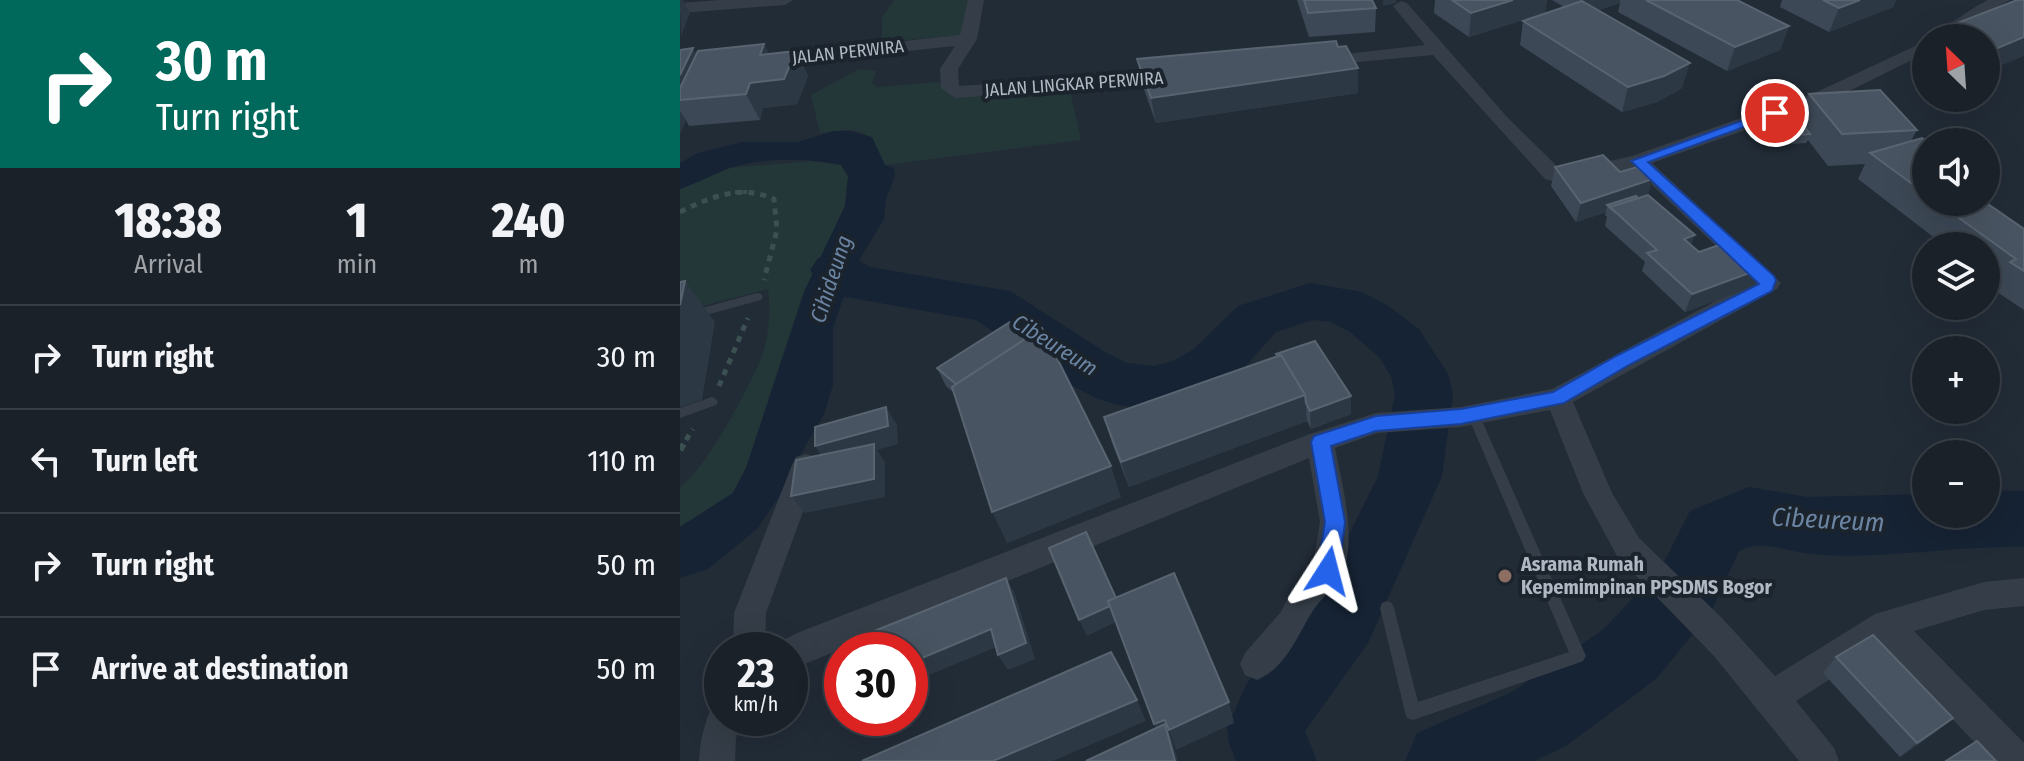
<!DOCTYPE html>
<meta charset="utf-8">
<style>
:root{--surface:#1a2129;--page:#232931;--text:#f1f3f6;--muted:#9fa3a8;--line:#383e46}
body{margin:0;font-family:"Fira Sans Condensed",sans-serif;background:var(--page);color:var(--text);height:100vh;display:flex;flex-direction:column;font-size:30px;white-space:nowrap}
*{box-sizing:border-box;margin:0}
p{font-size:26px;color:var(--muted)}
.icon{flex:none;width:44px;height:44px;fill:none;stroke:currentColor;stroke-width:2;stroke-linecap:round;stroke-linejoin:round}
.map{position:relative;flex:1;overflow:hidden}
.sheet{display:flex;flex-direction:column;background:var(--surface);width:680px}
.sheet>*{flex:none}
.banner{background:#00695c;color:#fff;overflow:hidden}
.needle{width:52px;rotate:335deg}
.fabs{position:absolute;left:1232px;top:24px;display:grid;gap:16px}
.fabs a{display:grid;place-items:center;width:88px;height:88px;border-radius:50%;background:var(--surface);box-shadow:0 8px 32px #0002,0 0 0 2px var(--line);font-size:40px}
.speed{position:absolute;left:24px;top:632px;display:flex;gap:16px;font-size:40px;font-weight:700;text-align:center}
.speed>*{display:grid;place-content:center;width:104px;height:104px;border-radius:50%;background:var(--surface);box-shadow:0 8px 32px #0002,0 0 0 2px var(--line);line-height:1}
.speed small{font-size:20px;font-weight:400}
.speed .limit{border:12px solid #d22;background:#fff;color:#111}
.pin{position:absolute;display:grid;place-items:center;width:68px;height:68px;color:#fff;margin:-34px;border:4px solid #fff;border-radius:50%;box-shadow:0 2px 8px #0007}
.me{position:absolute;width:88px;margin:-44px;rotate:9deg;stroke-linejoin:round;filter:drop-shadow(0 0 6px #0008)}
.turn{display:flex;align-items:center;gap:28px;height:168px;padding:0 24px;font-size:36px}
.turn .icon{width:104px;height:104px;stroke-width:2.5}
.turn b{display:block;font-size:56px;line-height:68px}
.eta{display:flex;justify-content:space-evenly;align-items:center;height:136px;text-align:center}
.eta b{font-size:48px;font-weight:800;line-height:56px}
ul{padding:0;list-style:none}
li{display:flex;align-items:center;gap:24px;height:104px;padding:0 24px;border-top:2px solid var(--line)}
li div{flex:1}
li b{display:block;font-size:30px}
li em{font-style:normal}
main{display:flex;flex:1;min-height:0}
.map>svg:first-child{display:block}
</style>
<main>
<section class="sheet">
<div class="banner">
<div class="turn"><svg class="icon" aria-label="right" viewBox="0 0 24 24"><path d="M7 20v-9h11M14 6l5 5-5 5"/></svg><div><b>30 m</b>Turn right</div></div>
</div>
<div class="eta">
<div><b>18:38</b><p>Arrival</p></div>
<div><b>1</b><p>min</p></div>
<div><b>240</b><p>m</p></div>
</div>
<ul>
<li><svg class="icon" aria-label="right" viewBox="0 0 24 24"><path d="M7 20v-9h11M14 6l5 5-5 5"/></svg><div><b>Turn right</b></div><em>30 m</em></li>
<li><svg class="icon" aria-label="left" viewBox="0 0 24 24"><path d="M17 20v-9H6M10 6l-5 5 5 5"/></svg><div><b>Turn left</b></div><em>110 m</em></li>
<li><svg class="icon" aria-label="right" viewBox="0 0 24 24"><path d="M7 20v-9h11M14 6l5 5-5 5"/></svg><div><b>Turn right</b></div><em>50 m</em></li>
<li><svg class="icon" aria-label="arrive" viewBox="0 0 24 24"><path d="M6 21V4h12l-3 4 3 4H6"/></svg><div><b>Arrive at destination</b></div><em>50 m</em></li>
</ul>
</section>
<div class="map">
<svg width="1344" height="761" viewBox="0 0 1344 761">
<rect width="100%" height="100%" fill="#222c37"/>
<g fill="#243738">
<polygon points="214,0 289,0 283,35 202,42 202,18"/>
<path d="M179,69l17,2 -4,12 4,4 63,-5 10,11 114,-4 7,2 11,49 -196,25c-18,-38 -23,-38 -65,-32l-9,-38z"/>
<path d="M132,161l29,4 7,11 -3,30 -41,86 -58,176 -13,25 -53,34v-40c27,-18 69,-100 82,-131 7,-18 9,-48 6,-67l-88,23v-123l49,-21z"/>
</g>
<path fill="#162334" d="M154,131h16l22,6 13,28 9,3 1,8 -9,23 -2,20 -32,53 -19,56v57l-9,29 -25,43 -8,22 -34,50 -49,40 -28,9v-51l53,-34 13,-25 58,-176 41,-86 3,-30 -7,-11c-33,-7 -81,-8 -114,4 -16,6 -31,15 -47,20v-26l18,-10 45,-11h54z"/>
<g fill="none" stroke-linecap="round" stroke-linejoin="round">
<g fill="#162334" fill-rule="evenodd">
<polygon points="156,253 174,258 190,267 330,291 425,352 447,363 474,366 493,361 514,349 558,306 630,283 682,292 708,306 739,329 768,374 773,395 762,476 688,643 625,731 637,761 556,761 549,744 547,728 567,683 638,597 698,476 715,395 711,376 699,357 670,332 651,322 633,320 596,332 554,379 530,394 474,410 437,405 416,398 385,382 296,320 160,296 138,282 130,270 138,258"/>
<path d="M1069,487l58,10 119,-3v20h60v-24l38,1v56c-71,-2 -152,15 -220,6 -24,-4 -44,-13 -65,-2l-28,61 -55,67 -90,67 -32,15h-129l12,-28 95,-41 92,-63 57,-61 29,-57z"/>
</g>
<polyline stroke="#3c5051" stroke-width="4" stroke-dasharray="4 4" stroke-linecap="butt" points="55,192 72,192"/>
<g stroke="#3c5051" stroke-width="5" stroke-dasharray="6 6" stroke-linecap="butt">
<path d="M0,212c31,-15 60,-28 94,-13l3,31 -13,50"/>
<polyline points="39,386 68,318"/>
<polyline points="6,440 13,429"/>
</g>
<polyline stroke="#3c5051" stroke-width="6" stroke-dasharray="7 7" stroke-linecap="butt" points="0,450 8,438"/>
<g fill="#353e48" fill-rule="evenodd">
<polygon points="77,293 81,294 83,297 81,300 0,322 0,314"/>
<polygon points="32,397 36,399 38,402 36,405 0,418 0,408"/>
<polygon points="793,409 797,411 799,414 906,656 903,661 898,663 733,720 727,718 725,712 700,608 702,603 707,601 712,603 714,608 738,702 889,652 787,414 789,411"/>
</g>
<g fill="#353e48" fill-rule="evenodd">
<polygon points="40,0 113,0 105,5 0,13 0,3"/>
<polygon points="288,0 304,0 297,39 278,69 279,86 494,72 503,77 494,82 275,98 261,88 260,69 275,46 85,66 76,61 85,56 280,35"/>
<path d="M1308,0h22l-31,16 -6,11 -18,11h-21c12,-12 39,-31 54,-38z"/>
<path d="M721,1l6,2 100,114 56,55 69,-16 187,-65 107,-50v12l-93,46 -181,64 129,120 -4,6 -204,113 39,91 27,45 83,80 53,58 100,-62 109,-32 40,-4v28l-40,4 -70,21 110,112v18h-32l-109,-116 -87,56 38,47 5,13h-40l-85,-105 -97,-100 -34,-63 -33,-83 -89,17 -84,6 -42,15c7,35 25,101 3,133 -7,10 -17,18 -24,28 -16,25 -28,59 -57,71l-12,-5 -5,-11 5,-11 36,-41 11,-23 21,-24 7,-43 -11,-64 -519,212v-20h-15l3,-7 19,-10 513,-199 66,-21 85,-6 91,-18 201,-108 -119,-113 -71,16 -18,-5 -112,-124 -119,11 -3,-4 3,-4 6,-1 105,-12 -32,-39z"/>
<polygon points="126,454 136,457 140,465 86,613 85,650 53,650 54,613 112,465 116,457"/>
<path d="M42,702v16h19l-5,20 -1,23h-36c1,-20 5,-36 13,-55z"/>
</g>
</g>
<g fill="#3d4856">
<polygon points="617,0 692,0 696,8 695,32 629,37"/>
<polygon points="755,0 867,0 865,13 789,37 754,13"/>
<polygon points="872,0 1057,0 1109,26 1100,50 1047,71 938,12 940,3 918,10 1002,88 977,102 942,112 840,45 843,21 884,7"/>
<polygon points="1102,0 1216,0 1213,7 1149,32 1100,7"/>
<polygon points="1246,39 1246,75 1236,70 1242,61 1237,58"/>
<polygon points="84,44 89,54 116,51 128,76 117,104 83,108 80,120 9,126 6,120 0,133 0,50 16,54"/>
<polygon points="457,59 678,93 476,123 462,84"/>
<polygon points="1129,94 1237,130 1231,141 1246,142 1246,202 1305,202 1344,229 1344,310 1311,288 1315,283 1306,277 1306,246 1265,246 1178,179 1185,164 1148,166 1128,140 1126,143 1111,144 1103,132 1107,122 1118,122"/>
<polygon points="875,167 940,172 968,195 1011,245 1019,252 1083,268 1075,286 1005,312 962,271 965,262 925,226 927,217 925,215 926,212 896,222 871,186"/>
<polygon points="596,354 671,396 671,414 631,429 627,421 449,487 432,443 424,417 597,357"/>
<polygon points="257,368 441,497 327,543 274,393 266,386"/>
<polygon points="1156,657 1256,732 1220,757 1143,673"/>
</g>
<g fill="#2d3845">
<polygon points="0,0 3,0 10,13 1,37"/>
<polygon points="703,0 716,0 716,3 703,6"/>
<polygon points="833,0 867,0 865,13 789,37 791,13"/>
<polygon points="903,0 940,0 940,3 900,17"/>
<polygon points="1180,0 1216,0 1213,7 1149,32 1159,8"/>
<polygon points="1109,26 1100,50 1047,71 1055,47"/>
<polygon points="1344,37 1344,56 1306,72 1306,53"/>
<polygon points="84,44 97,69 80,55"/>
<polygon points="13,48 27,73 0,100 0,75"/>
<polygon points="116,51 128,76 117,104 83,108 80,120 66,94 70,83"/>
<polygon points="1010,63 1002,88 977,102 942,112 948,87"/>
<polygon points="678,68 678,93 476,123 471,98"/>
<polygon points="0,111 6,120 0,133"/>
<polygon points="973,179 967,198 927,205 926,212 896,222 901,203"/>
<polygon points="1015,235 1008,253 1004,239"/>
<polygon points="1083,268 1075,286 1005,312 1012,294"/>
<polygon points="5,281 35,322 22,400 0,407 0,305"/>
<polygon points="625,395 627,421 449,487 441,462"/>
<polygon points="671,396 671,414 631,429 630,411"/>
<polygon points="206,407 217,425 218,444 197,450 205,462 205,497 125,513 111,496 147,464 135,446"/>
<polygon points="431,466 441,497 327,543 312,512"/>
<polygon points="326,578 335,594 355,659 328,670 318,655"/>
<polygon points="438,602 444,618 407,636 399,620"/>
<polygon points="311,629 321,645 230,683 230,663"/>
<polygon points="457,700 466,721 373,761 313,761"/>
<polygon points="549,702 554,723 496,750 489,730"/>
<polygon points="1273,718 1256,732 1220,757 1237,743"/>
<polygon points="485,720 492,740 498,761 495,761 482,744 474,724"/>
</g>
<g fill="#495462" stroke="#596471" stroke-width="2">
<polygon points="624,0 692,0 696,8 628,13"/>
<polygon points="772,0 833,0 791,13"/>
<polygon points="966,0 1057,0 1109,26 1055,47"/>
<polygon points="1143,0 1180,0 1159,8"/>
<polygon points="1337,0 1344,0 1344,37 1306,53 1306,38 1258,38 1249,34"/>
<polygon points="902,1 1010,63 984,76 948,87 843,21"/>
<polygon points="656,41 658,47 666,46 678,68 471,98 457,59"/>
<polygon points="84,44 80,55 116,51 104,79 70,83 66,94 0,100 0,88 18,51"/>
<polygon points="13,48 0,75 0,50"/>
<polygon points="1200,90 1237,130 1162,134 1129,94"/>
<polygon points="1107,122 1121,122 1130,134 1115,135"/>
<polygon points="1242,138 1249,142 1246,142 1246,194 1190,153"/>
<polygon points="923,155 940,172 957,167 973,179 901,203 875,167"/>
<polygon points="968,195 1015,235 1004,239 1019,252 1051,241 1083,268 1012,294 967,253 977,250 930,207"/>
<polygon points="956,196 958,198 930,207 936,213 927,205"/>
<polygon points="1257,202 1305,202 1344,229 1344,271 1330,262 1336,259"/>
<polygon points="5,281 0,305 0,282"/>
<polygon points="330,322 350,336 276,384 257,368"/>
<polygon points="362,328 431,466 312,512 272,387"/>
<polygon points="635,341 671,396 630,411 626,403 625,395 601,355 598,356 596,354"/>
<polygon points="601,355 625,395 441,462 424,417"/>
<polygon points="206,407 208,426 135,446 135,427"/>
<polygon points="194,444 194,479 111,496 116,460"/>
<polygon points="406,532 436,598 428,601 430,606 399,620 369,548"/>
<polygon points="494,573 549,702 489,730 485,720 474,724 428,601"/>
<polygon points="326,578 346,643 318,655 311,629 230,663 230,650 184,650 182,636"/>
<polygon points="1193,635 1273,718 1237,743 1156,657"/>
<polygon points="431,652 457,700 313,761 182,761"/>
<polygon points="485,724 495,761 406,761"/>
<polygon points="1297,741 1316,761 1266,761"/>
</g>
<polygon fill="#2563eb" stroke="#184099" stroke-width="2" points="1091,110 1102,113 968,162 1094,276 1096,280 1092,291 951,364 884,403 781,424 696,431 651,446 665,522 659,571 656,578 648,580 641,578 637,571 645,522 631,442 634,436 696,416 781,409 873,392 938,355 1079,284 951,161"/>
<circle fill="#8d6e63" stroke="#1b232c" stroke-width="3" cx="825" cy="576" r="8"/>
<g text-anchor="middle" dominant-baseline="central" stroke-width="8" stroke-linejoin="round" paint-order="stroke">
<g font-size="18" fill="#b0b8c4" stroke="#1b232c">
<text transform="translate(168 52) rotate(-6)">JALAN PERWIRA</text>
<text transform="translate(394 84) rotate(-4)">JALAN LINGKAR PERWIRA</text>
</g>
<g font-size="20" font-weight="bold" fill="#b0b8c4" stroke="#1b232c" text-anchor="start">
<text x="841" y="564">Asrama Rumah<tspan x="841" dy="23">Kepemimpinan PPSDMS Bogor</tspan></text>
</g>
<g font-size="22" font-style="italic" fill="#6a84a2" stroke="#1b232c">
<text transform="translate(151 279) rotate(-72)">Cihideung</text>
<text transform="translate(375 345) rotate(32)">Cibeureum</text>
</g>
<g font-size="26" font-style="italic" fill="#6a84a2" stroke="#1b232c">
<text transform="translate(1148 520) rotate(3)">Cibeureum</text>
</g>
</g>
</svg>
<div class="fabs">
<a><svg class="needle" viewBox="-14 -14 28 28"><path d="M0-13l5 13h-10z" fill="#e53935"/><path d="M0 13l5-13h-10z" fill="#9fa3a8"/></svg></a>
<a><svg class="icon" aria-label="sound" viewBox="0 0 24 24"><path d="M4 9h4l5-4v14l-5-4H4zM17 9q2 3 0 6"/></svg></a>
<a><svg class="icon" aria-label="layers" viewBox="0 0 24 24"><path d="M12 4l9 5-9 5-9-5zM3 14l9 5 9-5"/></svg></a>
<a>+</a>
<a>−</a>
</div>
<div class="speed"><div>23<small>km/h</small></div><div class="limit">30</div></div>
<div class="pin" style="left:1095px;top:113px;background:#d93025"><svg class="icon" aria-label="arrive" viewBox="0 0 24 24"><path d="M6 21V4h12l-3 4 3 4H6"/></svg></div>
<svg class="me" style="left:648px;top:571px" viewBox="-20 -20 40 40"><path d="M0-17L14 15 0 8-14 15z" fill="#2563eb" stroke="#fff" stroke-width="4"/></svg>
</div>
</main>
